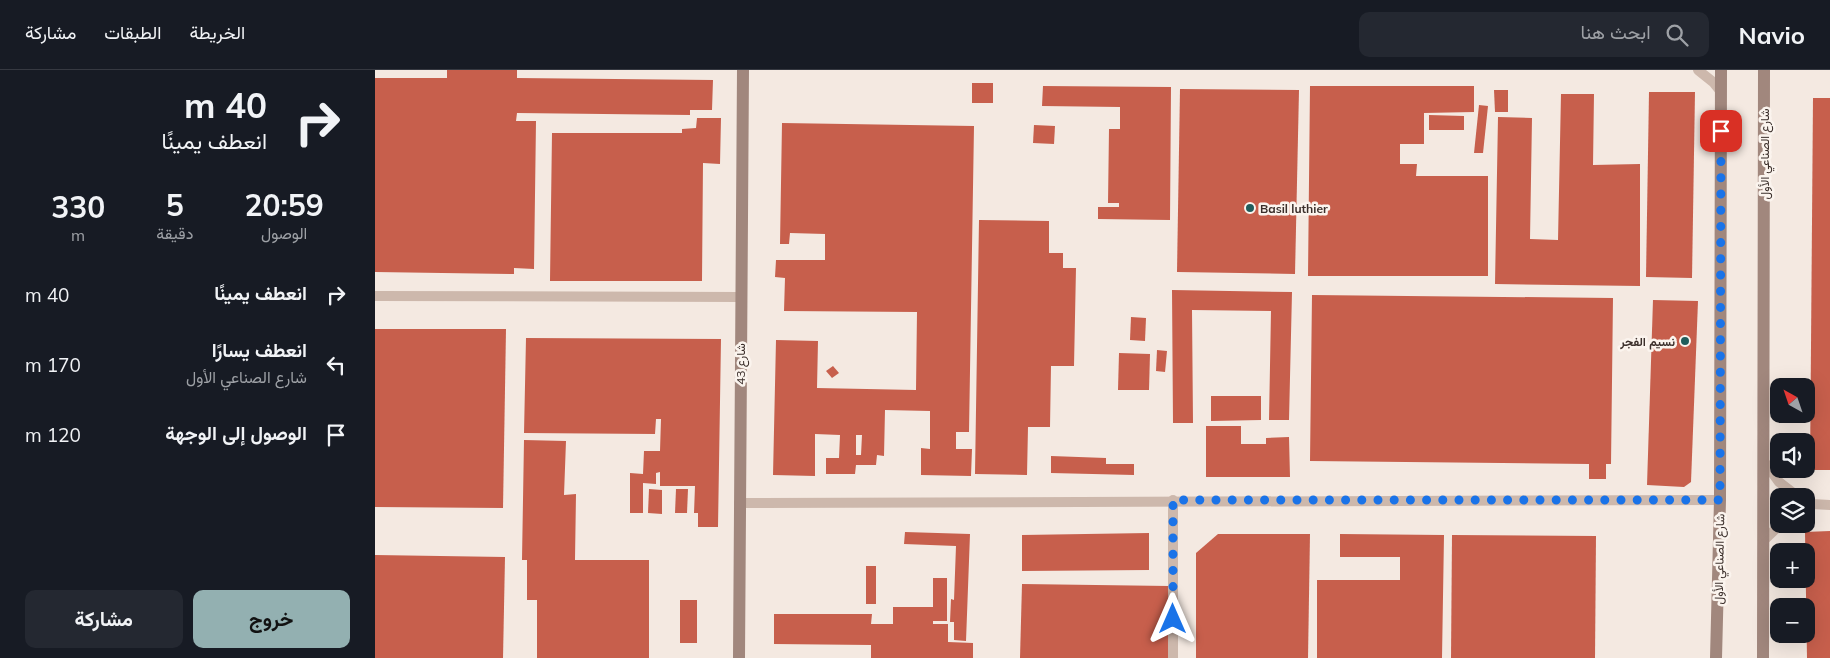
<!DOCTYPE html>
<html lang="ar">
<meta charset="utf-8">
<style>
:root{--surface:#171b24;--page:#242831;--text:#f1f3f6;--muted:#9ea1a6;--line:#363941;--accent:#93b0b1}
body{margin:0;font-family:Mulish,Vazirmatn,sans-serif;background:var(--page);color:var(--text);direction:rtl;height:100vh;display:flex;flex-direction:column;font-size:19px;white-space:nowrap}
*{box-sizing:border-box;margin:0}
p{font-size:16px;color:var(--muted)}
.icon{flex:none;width:28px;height:28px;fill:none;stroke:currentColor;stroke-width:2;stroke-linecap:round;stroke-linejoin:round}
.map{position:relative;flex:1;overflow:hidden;direction:ltr}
.details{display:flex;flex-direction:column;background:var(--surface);width:375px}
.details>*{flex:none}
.guide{background:#171b24;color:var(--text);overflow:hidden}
.needle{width:32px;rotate:320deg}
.buttons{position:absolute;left:1395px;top:308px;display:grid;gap:10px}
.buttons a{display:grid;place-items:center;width:45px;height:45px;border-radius:10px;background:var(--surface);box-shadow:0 5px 20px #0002;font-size:25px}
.pin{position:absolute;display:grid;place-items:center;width:42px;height:42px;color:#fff;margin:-21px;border-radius:10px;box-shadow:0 2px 8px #0006}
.me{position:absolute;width:55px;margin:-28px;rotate:0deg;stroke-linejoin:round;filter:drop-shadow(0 0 4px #0008)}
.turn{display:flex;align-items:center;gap:18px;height:105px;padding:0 25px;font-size:22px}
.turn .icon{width:65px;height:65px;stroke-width:2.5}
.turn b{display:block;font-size:35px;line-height:42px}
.eta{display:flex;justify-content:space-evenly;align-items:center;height:85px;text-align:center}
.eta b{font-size:30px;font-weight:700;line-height:35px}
.action{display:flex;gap:10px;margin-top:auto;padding:10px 25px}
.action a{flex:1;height:58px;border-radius:10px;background:var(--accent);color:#111;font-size:20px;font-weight:700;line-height:58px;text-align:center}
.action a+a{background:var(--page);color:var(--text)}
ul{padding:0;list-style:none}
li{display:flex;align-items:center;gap:15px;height:70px;padding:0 25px}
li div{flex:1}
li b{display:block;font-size:19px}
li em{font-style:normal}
header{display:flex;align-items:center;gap:30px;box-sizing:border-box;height:70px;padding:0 25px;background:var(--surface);border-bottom:1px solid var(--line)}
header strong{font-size:24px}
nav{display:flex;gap:28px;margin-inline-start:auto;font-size:18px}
.search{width:350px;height:45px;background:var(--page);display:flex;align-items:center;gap:12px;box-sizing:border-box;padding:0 18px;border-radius:10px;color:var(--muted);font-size:19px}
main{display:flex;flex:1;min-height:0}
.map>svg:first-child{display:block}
</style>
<header>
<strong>Navio</strong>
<div class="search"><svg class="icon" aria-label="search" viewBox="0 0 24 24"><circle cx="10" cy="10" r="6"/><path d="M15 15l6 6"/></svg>ابحث هنا</div>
<nav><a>الخريطة</a><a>الطبقات</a><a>مشاركة</a></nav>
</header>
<main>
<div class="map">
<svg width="1455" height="588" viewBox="0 0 1455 588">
<rect width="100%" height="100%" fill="#f4e9e1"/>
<g fill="#c75f4c" fill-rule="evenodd">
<polygon points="72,0 142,0 142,8 338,10 337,40 315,40 315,45 142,43 141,51 161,51 159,199 139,198 139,204 0,202 0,8 72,8"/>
<rect x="597" y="13" width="21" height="20"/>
<polygon points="668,16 796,17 795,150 723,149 723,137 744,137 744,133 733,133 734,59 745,59 745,37 667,36"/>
<polygon points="935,16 1099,16 1099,42 1049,43 1049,74 1025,74 1025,94 1042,94 1041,106 1113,106 1113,206 933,206"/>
<polygon points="805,19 924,20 920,204 802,202"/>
<polygon points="1119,20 1133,20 1133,42 1120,42"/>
<polygon points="1274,22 1320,22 1317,208 1271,207"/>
<polygon points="1186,24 1219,24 1218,95 1265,94 1265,216 1120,214 1123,47 1157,48 1155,169 1183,170"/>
<polygon points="1438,28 1455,28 1455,400 1435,400"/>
<polygon points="1104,35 1113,36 1108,83 1099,83"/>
<polygon points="1054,45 1089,46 1089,60 1054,60"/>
<polygon points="322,48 346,48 345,94 328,93 327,211 175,211 177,63 307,63 307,59 321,58"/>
<path d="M407,53l192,3 -5,306h-13v17h16l-1,27 -50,-1v-27l9,1v-38l-45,-1 -1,46 -7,-1 -1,10h-20l-1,9h-29v-16h13l1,-23 -25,-1v42l-42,-1 3,-135 42,1 -1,47 99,2 1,-78 -133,-1 1,-33 -10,-1 1,-17h49v-26l-35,-1 -1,11h-9zM481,365h6l-1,20h-5z"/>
<polygon points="659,55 680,56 679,74 658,73"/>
<polygon points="604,150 674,151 674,183 688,183 688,198 701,198 699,296 676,296 675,357 653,357 652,405 600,404"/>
<polygon points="797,220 917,222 914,350 894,350 896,241 817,240 818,353 798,353"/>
<polygon points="937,225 1238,228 1236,394 1231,394 1231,409 1214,409 1214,394 935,391"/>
<polygon points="1278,230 1323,231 1316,412 1309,417 1272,415"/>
<polygon points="756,247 771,248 770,271 755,270"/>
<polygon points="0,259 131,259 128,438 0,437"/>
<polygon points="151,268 346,269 343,457 323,457 323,443 319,443 320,416 285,416 285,402 281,403 281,414 268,413 268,443 255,443 255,403 268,404 269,381 285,381 286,349 281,349 280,364 149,363"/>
<polygon points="782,280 792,281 790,302 781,301"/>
<polygon points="744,283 775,284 774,320 743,320"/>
<polygon points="458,296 464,303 457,308 451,301"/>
<polygon points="836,326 886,326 886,350 836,351"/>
<polygon points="831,356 866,356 866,374 891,374 891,368 914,367 915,407 831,407"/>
<polygon points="149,370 191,371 189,425 201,424 200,490 274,490 274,588 162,588 162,530 152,530 152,490 147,490"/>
<polygon points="676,386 731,388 731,394 759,394 759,405 676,403"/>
<polygon points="274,419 287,420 287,444 273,443"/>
<polygon points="301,419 313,419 312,443 300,443"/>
<polygon points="1455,461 1455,588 1432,588 1430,462"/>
<polygon points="530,462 595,464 591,571 579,570 579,552 575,552 576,529 579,530 581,476 529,474"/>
<polygon points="774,463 774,500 647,501 647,465"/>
<polygon points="843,464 935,464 933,588 821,588 821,483"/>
<polygon points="965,464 1069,465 1067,588 942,588 942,510 1025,510 1025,487 965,487"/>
<polygon points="1077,465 1221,466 1220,588 1076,588"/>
<polygon points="0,485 130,487 128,588 0,588"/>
<rect x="491" y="496" width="10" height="38"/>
<polygon points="558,508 572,508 572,551 558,551 558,554 573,554 573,572 598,573 598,588 496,588 496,575 399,574 399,544 497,544 496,554 518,554 518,537 558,537"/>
<polygon points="647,514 794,516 793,588 645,588"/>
<rect x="305" y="530" width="17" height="43"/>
</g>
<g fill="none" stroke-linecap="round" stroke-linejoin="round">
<g stroke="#cdb8ac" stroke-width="10">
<polyline points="1323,0 1338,12 1346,22"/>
<polyline points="0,226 365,227"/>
<polyline points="1388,390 1404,412 1422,426"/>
<polyline points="798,430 798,588"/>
<polyline points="1431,431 1437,434 1455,435"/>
<polyline points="364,433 1345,430"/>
<polyline points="1388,471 1406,454"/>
</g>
<g stroke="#a1877d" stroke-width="12">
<polyline points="364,588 368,0"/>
<polyline points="1341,588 1345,430 1346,0"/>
<polyline points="1388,588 1389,0"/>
</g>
</g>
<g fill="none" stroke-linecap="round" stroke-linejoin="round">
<polyline stroke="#1a73e8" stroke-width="9" stroke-dasharray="0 16.2" points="798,549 798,430 1345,430 1346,61"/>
</g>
<g fill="#205d5c" stroke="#fbf4ee" stroke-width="2">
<circle cx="875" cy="138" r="5"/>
<circle cx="1310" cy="271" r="5"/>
</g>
<g text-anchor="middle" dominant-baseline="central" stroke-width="5" stroke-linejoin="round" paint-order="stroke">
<g font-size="12" fill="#3b2f2b" stroke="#fbf4ee">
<text transform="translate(1389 84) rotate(-90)">شارع الصناعي الأول</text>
<text transform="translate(365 294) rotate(-90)">شارع 43</text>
<text transform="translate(1344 489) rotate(-89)">شارع الصناعي الأول</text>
</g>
<g font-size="12" font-weight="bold" fill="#3b2f2b" stroke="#fbf4ee" text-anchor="start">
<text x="885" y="138">Basil luthier</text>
<text x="1300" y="271" text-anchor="end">نسيم الفجر</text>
</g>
</g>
</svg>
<div class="buttons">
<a><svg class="needle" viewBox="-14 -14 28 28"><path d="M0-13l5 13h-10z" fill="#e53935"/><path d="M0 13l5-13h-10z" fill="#9ea1a6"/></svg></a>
<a><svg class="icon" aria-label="sound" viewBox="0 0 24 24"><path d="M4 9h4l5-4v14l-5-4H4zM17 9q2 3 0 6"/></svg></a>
<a><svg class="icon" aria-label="layers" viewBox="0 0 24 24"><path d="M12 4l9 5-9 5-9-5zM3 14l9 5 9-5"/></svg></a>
<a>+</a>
<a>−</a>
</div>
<div class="pin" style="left:1346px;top:61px;background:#d93025"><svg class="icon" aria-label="arrive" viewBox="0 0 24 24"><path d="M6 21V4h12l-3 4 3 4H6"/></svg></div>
<svg class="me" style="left:798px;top:549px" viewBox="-20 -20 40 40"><path d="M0-17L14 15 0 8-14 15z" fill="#1a73e8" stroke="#fff" stroke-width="4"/></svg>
</div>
<section class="details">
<div class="guide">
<div class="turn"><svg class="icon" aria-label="right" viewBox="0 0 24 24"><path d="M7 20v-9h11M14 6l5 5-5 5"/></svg><div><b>40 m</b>انعطف يمينًا</div></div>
</div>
<div class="eta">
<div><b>20:59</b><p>الوصول</p></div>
<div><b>5</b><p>دقيقة</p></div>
<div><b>330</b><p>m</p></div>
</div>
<ul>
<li><svg class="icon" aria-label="right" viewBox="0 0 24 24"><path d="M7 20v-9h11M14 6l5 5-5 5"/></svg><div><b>انعطف يمينًا</b></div><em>40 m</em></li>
<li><svg class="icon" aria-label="left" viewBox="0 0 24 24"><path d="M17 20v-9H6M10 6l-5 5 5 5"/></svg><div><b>انعطف يسارًا</b><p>شارع الصناعي الأول</p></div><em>170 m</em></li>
<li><svg class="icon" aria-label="arrive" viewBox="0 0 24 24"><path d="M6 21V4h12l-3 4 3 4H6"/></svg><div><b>الوصول إلى الوجهة</b></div><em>120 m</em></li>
</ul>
<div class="action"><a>خروج</a><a>مشاركة</a></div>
</section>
</main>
